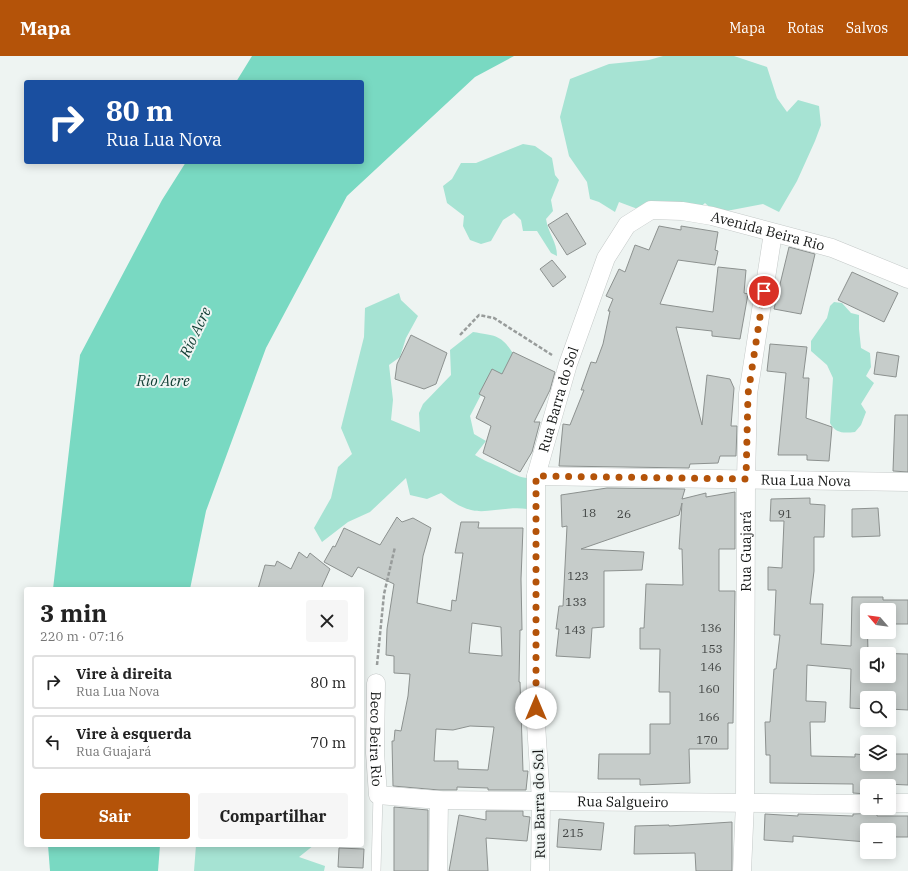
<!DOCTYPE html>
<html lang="pt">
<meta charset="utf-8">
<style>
:root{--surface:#fff;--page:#f6f6f6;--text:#222;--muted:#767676;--line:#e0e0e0;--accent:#b45309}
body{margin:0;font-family:"IBM Plex Serif",serif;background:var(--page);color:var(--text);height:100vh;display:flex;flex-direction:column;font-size:15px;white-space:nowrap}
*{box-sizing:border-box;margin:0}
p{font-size:13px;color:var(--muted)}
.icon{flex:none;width:22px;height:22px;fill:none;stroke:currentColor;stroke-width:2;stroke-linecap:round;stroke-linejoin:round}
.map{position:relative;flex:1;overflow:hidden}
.panel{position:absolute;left:24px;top:531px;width:340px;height:260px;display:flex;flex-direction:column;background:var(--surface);border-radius:4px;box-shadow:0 2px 10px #0003}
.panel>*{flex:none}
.top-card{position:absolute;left:24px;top:24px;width:340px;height:84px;border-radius:4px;box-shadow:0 2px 10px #0003;background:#1a4fa0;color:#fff;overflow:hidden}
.needle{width:26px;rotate:298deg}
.controls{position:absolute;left:860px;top:547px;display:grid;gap:8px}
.controls a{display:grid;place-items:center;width:36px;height:36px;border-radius:4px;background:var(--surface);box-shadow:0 2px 10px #0003;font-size:20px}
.pin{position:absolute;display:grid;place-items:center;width:34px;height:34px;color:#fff;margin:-17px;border:2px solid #fff;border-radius:50%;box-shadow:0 1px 4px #0007}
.me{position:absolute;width:44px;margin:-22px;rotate:0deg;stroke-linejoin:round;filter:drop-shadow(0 0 3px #0008)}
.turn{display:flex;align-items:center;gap:14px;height:84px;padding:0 16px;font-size:18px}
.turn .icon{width:52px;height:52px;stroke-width:2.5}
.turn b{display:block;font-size:28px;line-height:34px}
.round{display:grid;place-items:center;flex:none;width:42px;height:42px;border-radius:4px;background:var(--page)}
.overview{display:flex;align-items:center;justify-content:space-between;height:68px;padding:0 16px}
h1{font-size:24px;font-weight:700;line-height:30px}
.action{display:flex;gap:8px;margin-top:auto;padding:8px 16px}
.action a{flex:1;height:46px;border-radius:4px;background:var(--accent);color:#fff;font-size:16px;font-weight:700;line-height:46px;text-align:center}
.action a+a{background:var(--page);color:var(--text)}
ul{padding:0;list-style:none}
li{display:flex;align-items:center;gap:12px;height:54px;margin:0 8px 6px;padding:0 8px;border:2px solid var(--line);border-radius:4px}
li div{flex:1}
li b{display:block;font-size:15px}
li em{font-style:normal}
header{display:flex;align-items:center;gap:24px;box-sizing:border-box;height:56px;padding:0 20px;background:var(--accent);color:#fff}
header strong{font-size:19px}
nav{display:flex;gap:22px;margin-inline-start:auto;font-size:14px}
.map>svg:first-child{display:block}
</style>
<header>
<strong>Mapa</strong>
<nav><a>Mapa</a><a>Rotas</a><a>Salvos</a></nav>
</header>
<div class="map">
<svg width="908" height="815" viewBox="0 0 908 815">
<rect width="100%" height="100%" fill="#eef4f2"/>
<g fill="#a6e3d3">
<polygon points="663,0 734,0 767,11 777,42 787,56 798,44 819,50 821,69 815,85 797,125 779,156 763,148 716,157 705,147 695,156 643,155 619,146 615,156 599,146 590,143 587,126 569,100 560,61 570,23 609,8 649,4"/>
<path d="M523,88l12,2 17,12 3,17 4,5 -8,20 2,11 -7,8c2,14 11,23 11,37l-6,-3 -14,-22h-14l-2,-11 -7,-7 -11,7 -12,21 -10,3 -11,-4 -7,-14 1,-10 -17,-13 -4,-17 9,-7 9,-16h15z"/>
<path d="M399,237l2,7 17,16 -12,22 -6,19 -11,8 4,35 -2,20 29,12 -1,-19 4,-9 28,-29 -1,-25 23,-18c25,4 29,3 43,26l-7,20 -24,9 -15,29 4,18 12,7 -11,14c9,6 17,8 26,13 10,4 16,9 27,10l1,21 -2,10c-19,-3 -41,5 -56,1 -12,-3 -21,-10 -30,-17l-14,6 -17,-4 -4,-17 -36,34 -22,10 -26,20 -8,-14 17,-30 7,-31 14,-13 -11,-26 23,-91 1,-29z"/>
<path d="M834,246l8,1 9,10 8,2v14l2,19 9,5 1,14 -5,9 8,7 -13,21 5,8 -5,13 -6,7c-11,1 -19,2 -25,-9l3,-45 -6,-13 -16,-14v-10l16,-23 3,-12z"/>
<polygon points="196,789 314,789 299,801 325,810 324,815 194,815"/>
</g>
<g fill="#79d9c2">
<polygon points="252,0 514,0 475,21 347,140 266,292 206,455 190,533 53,533 80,299 162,144 186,106 362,106 362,26 236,26"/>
<polygon points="48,789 160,789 158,815 50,815"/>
</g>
<g fill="#c6ccca" stroke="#8c918f" fill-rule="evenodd">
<polygon points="567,157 586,188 567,199 548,169"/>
<polygon points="659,170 681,174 681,170 718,176 715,194 718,195 715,209 678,204 660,248 713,256 718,211 746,214 744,237 748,238 740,283 712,280 712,275 676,271 702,369 707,319 730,323 734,332 731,370 737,370 736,400 720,400 718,407 690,408 689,412 559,410 563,368 570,369 584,334 581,334 591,306 596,307 603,288 610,255 608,255 613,243 606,240 619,213 625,216 635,189 649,194"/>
<polygon points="789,191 815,198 801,258 774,253"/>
<polygon points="552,204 566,221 553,231 540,213"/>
<polygon points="852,216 898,237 884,266 838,244"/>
<polygon points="411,279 447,297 436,328 424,333 395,323 397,308"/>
<polygon points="770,288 807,291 803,322 809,322 806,362 832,371 829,405 807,404 807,399 778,399 786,317 767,315"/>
<polygon points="513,296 555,316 550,334 534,366 540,366 532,396 520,416 483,397 491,370 476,362 485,341 479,338 492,313 502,318"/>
<polygon points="877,296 899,300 896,321 874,318"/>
<polygon points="895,359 908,359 908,416 893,415"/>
<polygon points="607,432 685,433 682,443 706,437 706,441 735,436 735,493 719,493 719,535 735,535 733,667 728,667 728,693 689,693 690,727 640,729 640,723 598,723 599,698 650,698 650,668 670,668 670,636 659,636 660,593 640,593 640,572 644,572 646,528 683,529 682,493 679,493 682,447 679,459 581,493 644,496 642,514 604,515 604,571 592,572 590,602 556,600 559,573 556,573 559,550 563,550 567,470 562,471 561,439"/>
<path d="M810,442v6l15,1 -1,32h-10v34l-4,33h13l-2,40 30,2 1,-49h31v3h25v24h-19v-14h-22l1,43 40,1v56l-19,-1v-11h-22v11l-17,-1 1,-39 -44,-4 -1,36 20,1 -1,20h-15l1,34 44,1v-3l12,1v9h22v-9l2,-1h17v31l-22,-1 -19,2v8l-14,-1v-9l-83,-1v-28h-4l-1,-33h5l4,-53h2l4,-34h-6l2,-45h-8v-23l14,1 2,-47h-14l1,-22zM867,598h22v22h-22z"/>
<polygon points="878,452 880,480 852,481 852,453"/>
<path d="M397,461l5,5 11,-4 18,10 -8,28 -6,47 34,8 1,-11 4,1 7,-48h-8l6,-31h18l-1,6h45l-2,51 1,51h-2l-1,52h1l3,89h5l-2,19h-38v-2l-31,-1v3h-18l-46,-4 -1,-45h2l1,-11 6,1 7,-35 2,-22 -16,-1v-17l-8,-1 1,-26 7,-45 -36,-17 -6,10 -28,-15 9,-16 2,1 9,-19 36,17zM472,567l29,4 1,29 -33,-3zM470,670l24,1 -6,43 -30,-1v-8h-24l2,-32 17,1z"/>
<polygon points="299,496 307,502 310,497 330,513 321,533 258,533 265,509 275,510 277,505 291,513"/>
<polygon points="394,751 428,754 428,815 394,815"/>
<polygon points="877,752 877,760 908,760 908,781 889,781 889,774 867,774 867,786 793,780 793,786 764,784 765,758 798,760 798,758 853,760 853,758 872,757"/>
<polygon points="486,755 523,755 523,760 530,761 527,785 486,782 488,815 449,815 459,759 486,764"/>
<polygon points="559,763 604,767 601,794 557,791"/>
<polygon points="732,766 732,815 696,815 695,797 634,798 635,770 669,769 669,770"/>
<polygon points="339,792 364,793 363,812 338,811"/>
</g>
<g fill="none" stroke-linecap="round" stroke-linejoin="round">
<defs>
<polyline id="service" points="376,815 378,739"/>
<g id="minor">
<path id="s1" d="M536,420l372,6"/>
<path id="s2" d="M376,627l-1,70 3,42 61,5 428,4"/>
<polyline points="889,747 908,747"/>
<polyline points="438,815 439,744"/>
<path id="s3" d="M540,815l1,-71 -5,-76v-248l32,-112 38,-106 21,-33 24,-15 31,1 30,5 120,32 76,31"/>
<path id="s4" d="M742,815l3,-68 1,-324 2,-85 25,-161"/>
</g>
</defs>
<use href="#service" stroke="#c4c9c8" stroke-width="10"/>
<use href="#minor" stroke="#c4c9c8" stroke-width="19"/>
<g stroke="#989c9b" stroke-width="2.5" stroke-dasharray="4 2" stroke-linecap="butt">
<polyline points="460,279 479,259 494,262 552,299"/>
<polyline points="377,609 384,538 395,491"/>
</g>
<use href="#service" stroke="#fff" stroke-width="9"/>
<use href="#minor" stroke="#fff" stroke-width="18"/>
</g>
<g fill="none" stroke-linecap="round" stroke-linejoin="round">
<polyline stroke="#b45309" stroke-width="7" stroke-dasharray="0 12.6" points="536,652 536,420 746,423 748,338 764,235"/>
</g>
<g text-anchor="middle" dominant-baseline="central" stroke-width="4" stroke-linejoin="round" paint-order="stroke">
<g font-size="12" fill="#414443">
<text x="589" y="456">18</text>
<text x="624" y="457">26</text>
<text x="785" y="457">91</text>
<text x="578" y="519">123</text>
<text x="576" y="545">133</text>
<text x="711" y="571">136</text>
<text x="575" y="573">143</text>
<text x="712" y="592">153</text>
<text x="711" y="610">146</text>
<text x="709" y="632">160</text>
<text x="709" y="660">166</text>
<text x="707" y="683">170</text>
<text x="573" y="776">215</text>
</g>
<g font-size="14" fill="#151716" stroke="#eef4f2">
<text stroke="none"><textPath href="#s3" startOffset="811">Avenida Beira Rio</textPath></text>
<text stroke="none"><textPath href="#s3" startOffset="475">Rua Barra do Sol</textPath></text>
<text stroke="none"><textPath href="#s1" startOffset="270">Rua Lua Nova</textPath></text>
<text stroke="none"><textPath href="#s4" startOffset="320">Rua Guajará</textPath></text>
<text stroke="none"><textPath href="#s2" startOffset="56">Beco Beira Rio</textPath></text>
<text stroke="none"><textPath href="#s2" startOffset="357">Rua Salgueiro</textPath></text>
<text transform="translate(539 748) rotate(-91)">Rua Barra do Sol</text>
</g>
<g font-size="15" font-style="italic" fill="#0d3b31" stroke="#eef4f2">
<text transform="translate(195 276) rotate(-65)">Río Acre</text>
<text x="163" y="324">Rio Acre</text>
</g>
</g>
</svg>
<div class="controls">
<a><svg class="needle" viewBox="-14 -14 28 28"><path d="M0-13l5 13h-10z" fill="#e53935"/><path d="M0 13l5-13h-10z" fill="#767676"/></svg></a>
<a><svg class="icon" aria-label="sound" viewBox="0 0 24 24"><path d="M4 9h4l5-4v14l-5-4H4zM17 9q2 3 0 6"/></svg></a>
<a><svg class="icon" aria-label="search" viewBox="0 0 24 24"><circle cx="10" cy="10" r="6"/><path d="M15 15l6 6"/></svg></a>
<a><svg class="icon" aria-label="layers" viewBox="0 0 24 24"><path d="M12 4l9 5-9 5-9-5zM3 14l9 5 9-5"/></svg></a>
<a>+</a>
<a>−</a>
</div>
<div class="pin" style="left:764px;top:235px;background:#d93025"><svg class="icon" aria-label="arrive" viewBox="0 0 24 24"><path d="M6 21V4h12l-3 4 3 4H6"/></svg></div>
<svg class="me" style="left:536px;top:652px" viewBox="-20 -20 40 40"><circle r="19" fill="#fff"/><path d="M0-13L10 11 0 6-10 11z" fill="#b45309"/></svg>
<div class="top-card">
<div class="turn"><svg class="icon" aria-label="right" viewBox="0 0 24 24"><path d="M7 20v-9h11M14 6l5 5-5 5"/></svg><div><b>80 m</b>Rua Lua Nova</div></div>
</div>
<section class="panel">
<div class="overview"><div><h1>3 min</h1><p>220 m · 07:16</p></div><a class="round"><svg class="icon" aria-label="close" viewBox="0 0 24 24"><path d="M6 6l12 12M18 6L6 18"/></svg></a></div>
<ul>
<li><svg class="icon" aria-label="right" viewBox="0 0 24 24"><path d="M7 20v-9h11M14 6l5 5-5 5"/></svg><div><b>Vire à direita</b><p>Rua Lua Nova</p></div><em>80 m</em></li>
<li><svg class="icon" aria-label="left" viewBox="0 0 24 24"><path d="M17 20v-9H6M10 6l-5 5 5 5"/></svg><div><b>Vire à esquerda</b><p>Rua Guajará</p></div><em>70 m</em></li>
</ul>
<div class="action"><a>Sair</a><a>Compartilhar</a></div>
</section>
</div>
